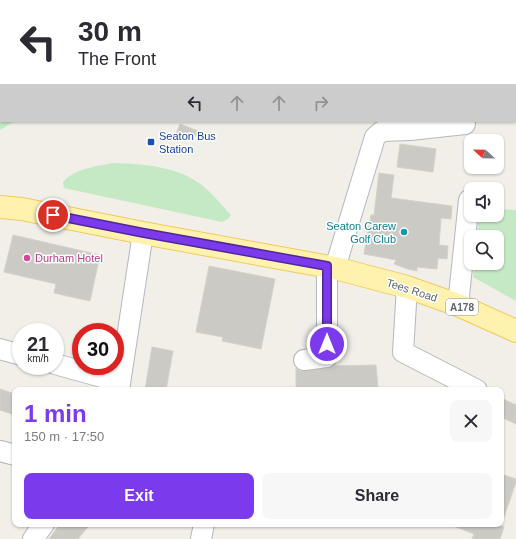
<!DOCTYPE html>
<meta charset="utf-8">
<style>
:root{--surface:#fff;--page:#f7f7f7;--text:#2b2b33;--muted:#7c7c81;--accent:#7c3aed}
body{margin:0;font-family:Arial,sans-serif;background:var(--page);color:var(--text);height:100vh;display:flex;flex-direction:column;font-size:15px;white-space:nowrap}
*{box-sizing:border-box;margin:0}
p{font-size:13px;color:var(--muted)}
.icon{flex:none;width:22px;height:22px;fill:none;stroke:currentColor;stroke-width:2;stroke-linecap:round;stroke-linejoin:round}
.map{position:relative;flex:1;overflow:hidden}
.sheet{position:absolute;left:12px;top:387px;width:492px;height:140px;display:flex;flex-direction:column;background:var(--surface);border-radius:8px;box-shadow:0 1px 3px #0004}
.sheet>*{flex:none}
.top-card{position:absolute;left:0px;top:0px;width:516px;height:122px;box-shadow:0 1px 3px #0004;background:#fff;color:var(--text);overflow:hidden}
.needle{width:26px;rotate:292deg}
.tools{position:absolute;left:464px;top:134px;display:grid;gap:8px}
.tools a{display:grid;place-items:center;width:40px;height:40px;border-radius:8px;background:var(--surface);box-shadow:0 1px 3px #0004;font-size:20px}
.speed{position:absolute;left:12px;top:323px;display:flex;gap:8px;font-size:20px;font-weight:700;text-align:center}
.speed>*{display:grid;place-content:center;width:52px;height:52px;border-radius:50%;background:var(--surface);box-shadow:0 1px 3px #0004;line-height:1}
.speed small{font-size:10px;font-weight:400}
.speed .limit{border:6px solid #d22;background:#fff;color:#111}
.pin{position:absolute;display:grid;place-items:center;width:34px;height:34px;color:#fff;margin:-17px;border:2px solid #fff;border-radius:50%;box-shadow:0 1px 4px #0007}
.me{position:absolute;width:44px;margin:-22px;rotate:0deg;stroke-linejoin:round;filter:drop-shadow(0 0 3px #0008)}
.turn{display:flex;align-items:center;gap:14px;height:84px;padding:0 12px;font-size:18px}
.turn .icon{width:52px;height:52px;stroke-width:2.5}
.turn b{display:block;font-size:28px;line-height:34px}
.lanes{display:flex;align-items:center;height:38px;padding:0 12px;background:#0003;justify-content:center;gap:20px;direction:ltr}
.lanes .off{opacity:.35}
.round{display:grid;place-items:center;flex:none;width:42px;height:42px;border-radius:8px;background:var(--page)}
.headline{display:flex;align-items:center;justify-content:space-between;height:68px;padding:0 12px}
h1{font-size:24px;font-weight:700;line-height:30px;color:var(--accent)}
.action{display:flex;gap:8px;margin-top:auto;padding:8px 12px}
.action a{flex:1;height:46px;border-radius:8px;background:var(--accent);color:#fff;font-size:16px;font-weight:700;line-height:46px;text-align:center}
.action a+a{background:var(--page);color:var(--text)}
.map>svg:first-child{display:block}
</style>
<div class="map">
<svg width="516" height="539" viewBox="0 0 516 539">
<rect width="100%" height="100%" fill="#f1efe8"/>
<g fill="#c5e8c5">
<polygon points="0,41 1,121 15,121 0,130"/>
<path d="M113,163c31,1 65,3 90,23 10,8 19,20 28,29l-3,4 -6,3 -158,-34 -1,-6c11,-13 33,-16 50,-19z"/>
<polygon points="497,209 516,210 516,301 473,277 475,263 497,263 497,237 477,237 479,215 497,215"/>
</g>
<g fill="#cccac5" stroke="#d6d1c6">
<polygon points="180,124 206,134 174,139"/>
<polygon points="400,144 436,149 433,172 397,167"/>
<polygon points="379,173 394,175 391,198 452,206 451,219 441,218 439,245 448,246 447,259 438,258 437,269 417,267 417,271 408,269 394,264 396,260 364,254 371,215 374,215"/>
<polygon points="13,235 100,255 90,301 54,293 56,284 4,272"/>
<polygon points="209,266 275,279 261,349 222,341 223,337 196,332"/>
<polygon points="152,347 173,351 166,390 145,390"/>
<polygon points="376,365 378,388 296,390 296,368 300,371 305,371 328,368 334,366"/>
<polygon points="0,389 15,394 15,415 0,410"/>
<polygon points="501,398 516,405 516,424 501,417"/>
<polygon points="501,474 516,479 516,482 503,520 501,520"/>
<polygon points="60,524 90,524 78,539 49,539"/>
<polygon points="451,524 495,524 504,527 500,539 472,539 474,534 451,525"/>
</g>
<g fill="none" stroke-linecap="round" stroke-linejoin="round">
<defs>
<g id="minor">
<polyline points="335,268 375,137 382,131 410,130 465,124"/>
<polyline points="407,287 403,352 477,390"/>
<polyline points="458,305 469,200"/>
<polyline points="0,349 21,355"/>
<polyline points="304,360 327,357 327,266"/>
<polyline points="55,364 120,382"/>
<polyline points="119,390 143,233"/>
<polyline points="0,451 15,455"/>
<polyline points="33,539 44,524"/>
<polyline points="201,539 204,524"/>
</g>
<polyline id="major" points="0,207 22,209 143,233 335,268 407,287 458,305 516,331"/>
</defs>
<use href="#minor" stroke="#b5b8bc" stroke-width="22"/>
<use href="#major" stroke="#f2c960" stroke-width="24"/>
<use href="#minor" stroke="#fff" stroke-width="20"/>
<use href="#major" stroke="#fff2af" stroke-width="22"/>
</g>
<g fill="none" stroke-linecap="round" stroke-linejoin="round">
<defs>
<polyline id="route" points="53,215 144,233 327,266 327,344"/>
</defs>
<use href="#route" stroke="#51269a" stroke-width="10"/>
<use href="#route" stroke="#7c3aed" stroke-width="7"/>
</g>
<rect fill="#1a4fb4" stroke="#fff" stroke-width="1.5" x="147" y="138" width="8" height="8" rx="2"/>
<circle fill="#0f9aa8" stroke="#fff" stroke-width="1.5" cx="404" cy="232" r="4"/>
<circle fill="#d1479c" stroke="#fff" stroke-width="1.5" cx="27" cy="258" r="4"/>
<g text-anchor="middle" dominant-baseline="central" stroke-width="3" stroke-linejoin="round" paint-order="stroke">
<rect fill="#fff" stroke="#8f9295" stroke-width="1" x="446" y="299" width="32" height="16" rx="3"/>
<g font-size="10" font-weight="bold" fill="#5f6368">
<text x="462" y="307">A178</text>
</g>
<g font-size="11" fill="#164399" stroke="#fff" text-anchor="start">
<text x="159" y="136">Seaton Bus<tspan x="159" dy="13">Station</tspan></text>
</g>
<g font-size="11" fill="#0d838f" stroke="#fff" text-anchor="end">
<text x="396" y="226">Seaton Carew<tspan x="396" dy="13">Golf Club</tspan></text>
</g>
<g font-size="11" fill="#b23c85" stroke="#fff" text-anchor="start">
<text x="35" y="258">Durham Hotel</text>
</g>
<g font-size="11" fill="#5f6368" stroke="#fff">
<text transform="translate(412 290) rotate(18)">Tees Road</text>
</g>
</g>
</svg>
<div class="tools">
<a><svg class="needle" viewBox="-14 -14 28 28"><path d="M0-13l5 13h-10z" fill="#e53935"/><path d="M0 13l5-13h-10z" fill="#7c7c81"/></svg></a>
<a><svg class="icon" aria-label="sound" viewBox="0 0 24 24"><path d="M4 9h4l5-4v14l-5-4H4zM17 9q2 3 0 6"/></svg></a>
<a><svg class="icon" aria-label="search" viewBox="0 0 24 24"><circle cx="10" cy="10" r="6"/><path d="M15 15l6 6"/></svg></a>
</div>
<div class="speed"><div>21<small>km/h</small></div><div class="limit">30</div></div>
<div class="pin" style="left:53px;top:215px;background:#d93025"><svg class="icon" aria-label="arrive" viewBox="0 0 24 24"><path d="M6 21V4h12l-3 4 3 4H6"/></svg></div>
<svg class="me" style="left:327px;top:344px" viewBox="-20 -20 40 40"><circle r="17" fill="#7c3aed" stroke="#fff" stroke-width="3"/><path d="M0-11L8 9 0 5-8 9z" fill="#fff"/></svg>
<div class="top-card">
<div class="turn"><svg class="icon" aria-label="left" viewBox="0 0 24 24"><path d="M17 20v-9H6M10 6l-5 5 5 5"/></svg><div><b>30 m</b>The Front</div></div>
<div class="lanes"><svg class="icon" aria-label="left" viewBox="0 0 24 24"><path d="M17 20v-9H6M10 6l-5 5 5 5"/></svg><svg class="icon off" aria-label="ahead" viewBox="0 0 24 24"><path d="M12 20V5M6 11l6-6 6 6"/></svg><svg class="icon off" aria-label="ahead" viewBox="0 0 24 24"><path d="M12 20V5M6 11l6-6 6 6"/></svg><svg class="icon off" aria-label="right" viewBox="0 0 24 24"><path d="M7 20v-9h11M14 6l5 5-5 5"/></svg></div>
</div>
<section class="sheet">
<div class="headline"><div><h1>1 min</h1><p>150 m · 17:50</p></div><a class="round"><svg class="icon" aria-label="close" viewBox="0 0 24 24"><path d="M6 6l12 12M18 6L6 18"/></svg></a></div>
<div class="action"><a>Exit</a><a>Share</a></div>
</section>
</div>
